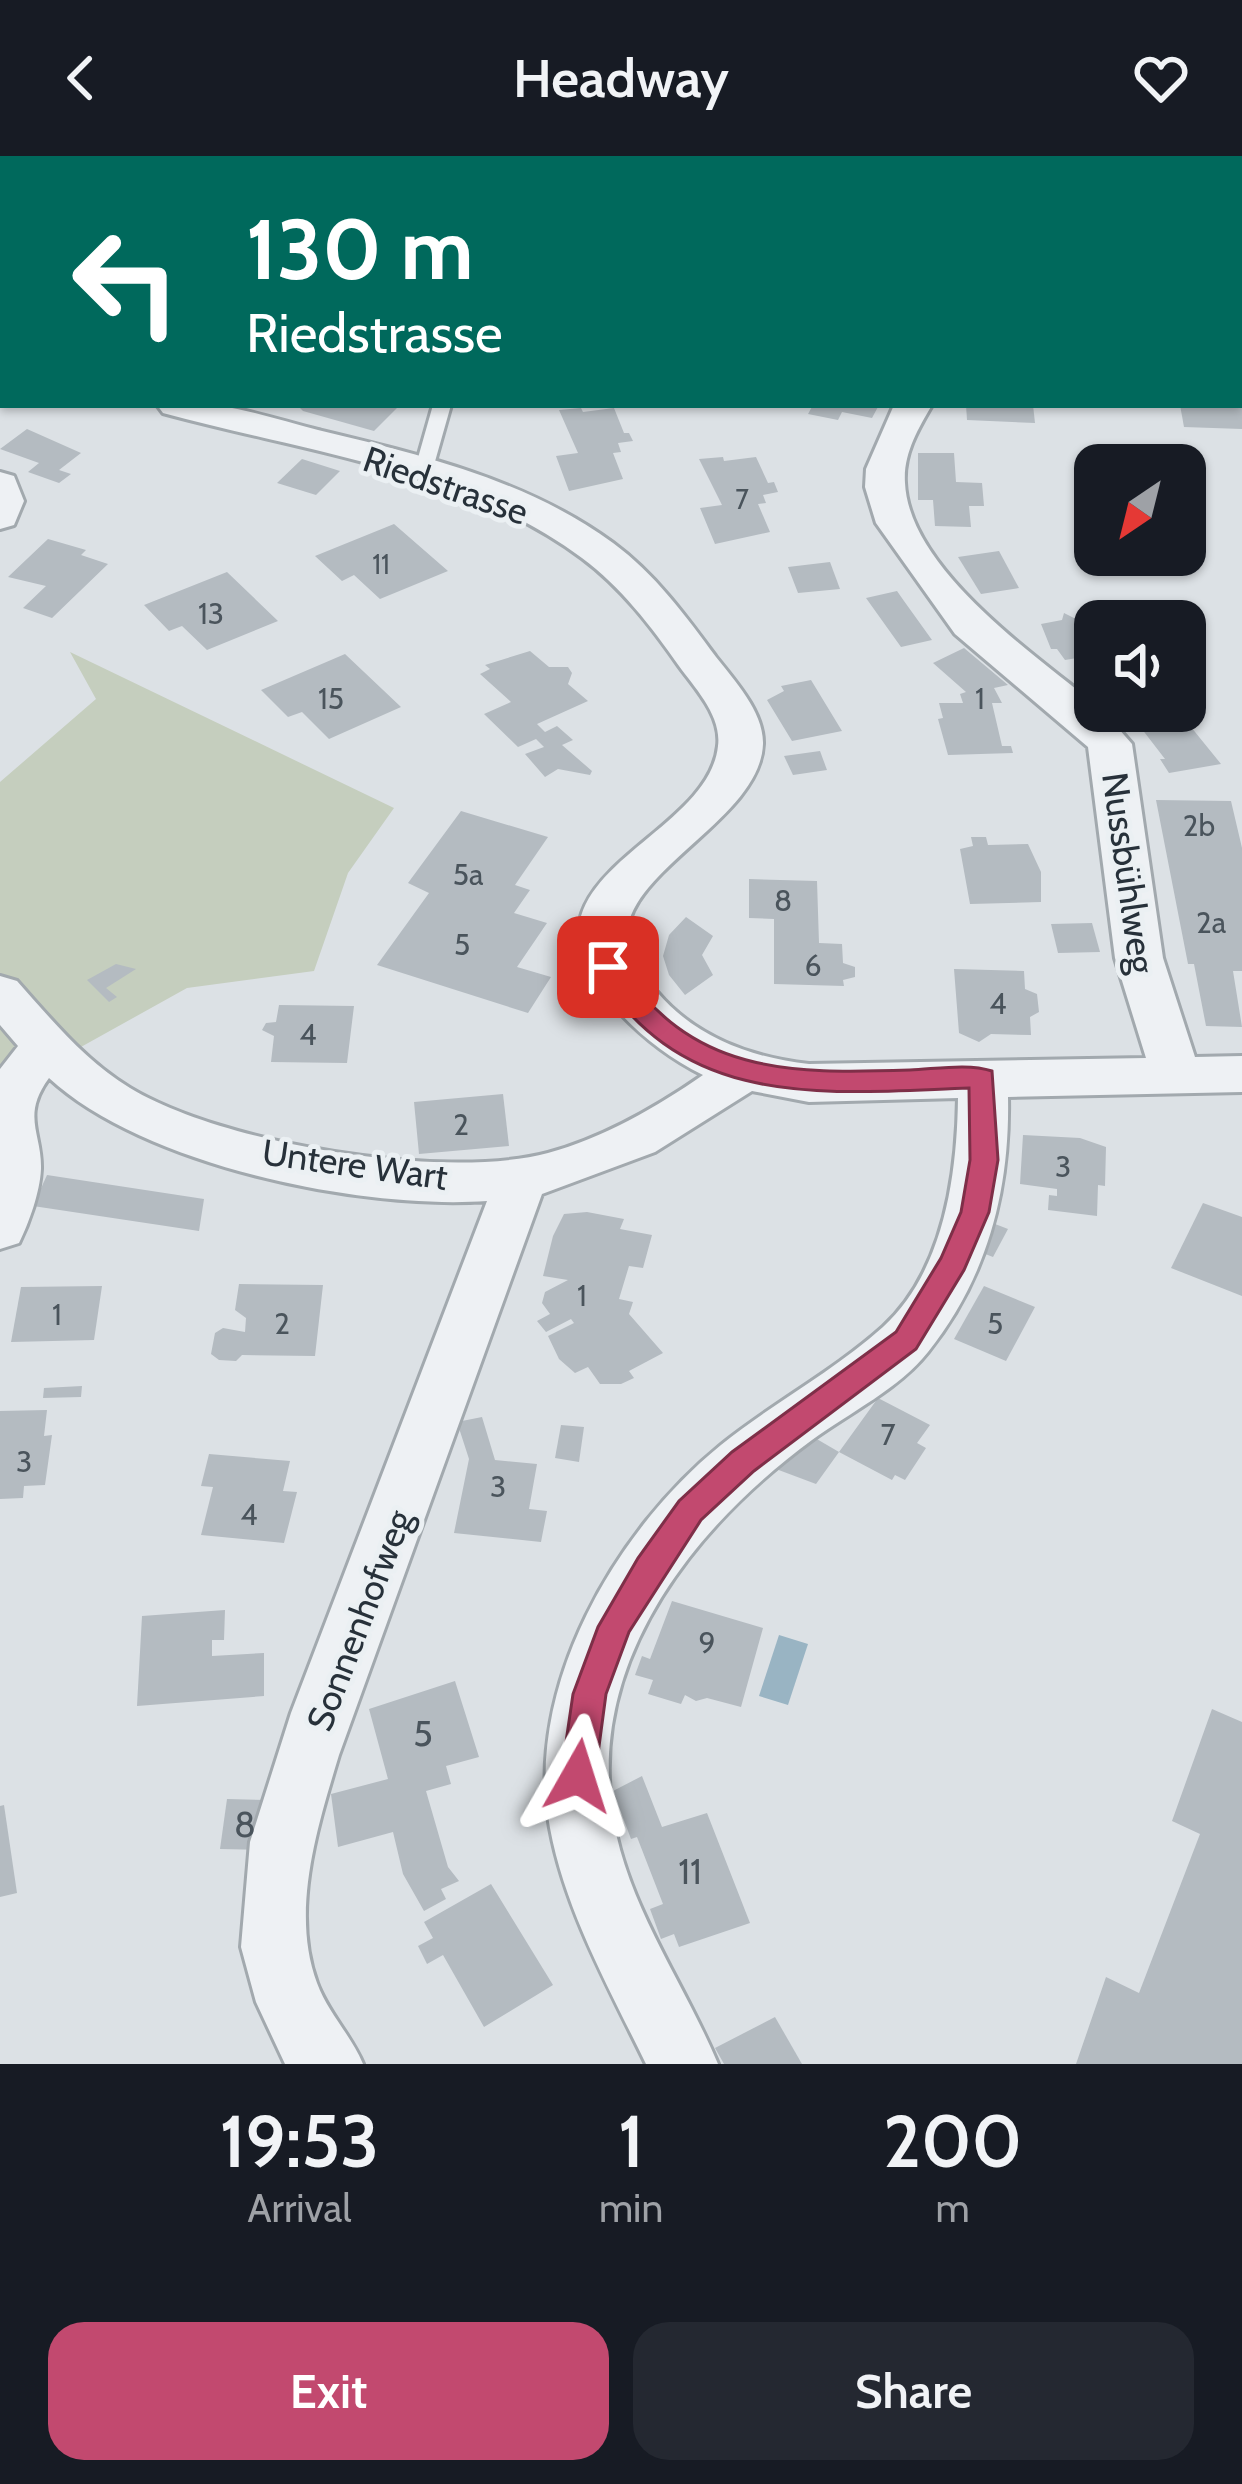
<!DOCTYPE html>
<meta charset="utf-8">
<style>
:root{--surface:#171b24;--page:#242831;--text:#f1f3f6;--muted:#9ea1a6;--accent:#c2496f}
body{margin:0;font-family:Cabin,sans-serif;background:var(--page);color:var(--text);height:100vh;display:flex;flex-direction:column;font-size:45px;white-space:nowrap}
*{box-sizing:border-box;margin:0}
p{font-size:39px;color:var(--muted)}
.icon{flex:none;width:66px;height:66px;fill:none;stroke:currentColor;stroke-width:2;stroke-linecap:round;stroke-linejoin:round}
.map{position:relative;height:1908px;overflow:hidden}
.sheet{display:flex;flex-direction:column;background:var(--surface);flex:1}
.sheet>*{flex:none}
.banner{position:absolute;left:0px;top:0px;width:1242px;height:252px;box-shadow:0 3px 9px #0004;background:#00695c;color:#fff;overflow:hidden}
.needle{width:78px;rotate:215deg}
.tools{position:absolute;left:1074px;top:288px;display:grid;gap:24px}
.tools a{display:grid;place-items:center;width:132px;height:132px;border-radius:24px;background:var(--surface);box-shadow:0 3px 9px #0004;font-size:60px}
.pin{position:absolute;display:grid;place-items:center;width:102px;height:102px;color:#fff;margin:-51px;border-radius:24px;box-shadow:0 6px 18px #0006}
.me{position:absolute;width:132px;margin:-66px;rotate:6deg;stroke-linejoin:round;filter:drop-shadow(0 0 9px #0008)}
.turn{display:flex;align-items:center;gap:42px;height:252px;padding:0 48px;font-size:54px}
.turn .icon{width:156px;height:156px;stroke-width:2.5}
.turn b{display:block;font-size:84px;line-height:102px}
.eta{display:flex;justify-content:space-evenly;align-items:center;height:204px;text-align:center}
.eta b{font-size:72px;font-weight:600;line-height:84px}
.action{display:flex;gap:24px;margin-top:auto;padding:24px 48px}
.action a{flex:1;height:138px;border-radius:36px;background:var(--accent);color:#fff;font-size:48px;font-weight:600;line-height:138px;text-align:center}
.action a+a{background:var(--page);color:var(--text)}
header{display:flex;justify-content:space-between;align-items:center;height:156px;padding:0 48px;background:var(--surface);font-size:54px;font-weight:600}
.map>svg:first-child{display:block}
</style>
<header><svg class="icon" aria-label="back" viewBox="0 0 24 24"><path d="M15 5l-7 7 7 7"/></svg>Headway<svg class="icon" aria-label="heart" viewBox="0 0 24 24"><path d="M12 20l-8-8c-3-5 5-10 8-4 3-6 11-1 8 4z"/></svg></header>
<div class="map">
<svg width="1242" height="1908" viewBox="0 0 1242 1908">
<rect width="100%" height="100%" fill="#dce1e5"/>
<g fill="#c5cebe">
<polygon points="659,0 1242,0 1242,72 1239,3"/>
<polygon points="70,496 394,652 348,717 314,815 187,832 0,936 0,626 96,543"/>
</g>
<polygon fill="#99b4c3" points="779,1479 808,1488 788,1549 759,1540"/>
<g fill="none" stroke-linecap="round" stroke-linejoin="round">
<polyline stroke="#99b4c3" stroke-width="10" points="1168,0 1178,3"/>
</g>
<g fill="#b4bbc1">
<polygon points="297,249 400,249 374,275 303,255"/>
<polygon points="813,249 879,249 872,262 842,256 838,264 808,258"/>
<polygon points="966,249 1033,249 1035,267 967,264"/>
<polygon points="1180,249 1242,249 1242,273 1184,271"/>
<polygon points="581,252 583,256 614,252 624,277 629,277 633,285 618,287 621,296 613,297 623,323 569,335 556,300 578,297 559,254"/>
<polygon points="27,273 81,297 59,314 71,318 59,327 28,316 39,307 0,293"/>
<polygon points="918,297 954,297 956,326 982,327 984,350 969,350 971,371 935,370 933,344 918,344"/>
<polygon points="1129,297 1199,297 1204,315 1192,315 1203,341 1191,341 1193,349 1185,349 1185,309 1132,309"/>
<polygon points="723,301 724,305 756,301 768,327 774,326 778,336 763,339 766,347 758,348 770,376 715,388 700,352 722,349 699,303"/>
<polygon points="302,303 340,315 316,339 277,327"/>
<polygon points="394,368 448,415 380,443 354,419 342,425 315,400"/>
<polygon points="48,383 86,394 81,399 108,408 52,462 23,452 46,430 8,421"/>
<polygon points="999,395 1019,432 981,438 958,401"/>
<polygon points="830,406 840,433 798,437 788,411"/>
<polygon points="227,416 278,465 207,494 182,470 169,475 144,449"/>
<polygon points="897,435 904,445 932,484 901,491 866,442"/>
<polygon points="1064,457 1074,462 1087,460 1095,472 1095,499 1065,504 1057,493 1051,493 1041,468 1062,464"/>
<polygon points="964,492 1008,529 994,532 1002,547 992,547 1002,590 1011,590 1013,597 948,599 938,563 943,562 939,547 963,547 960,538 966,536 933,507"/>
<polygon points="530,495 549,511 568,511 572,517 568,528 588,545 537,568 545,576 557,570 573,584 562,589 592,615 590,619 558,613 545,621 525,598 544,591 536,583 518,591 484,558 511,546 480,518 490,513 485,509"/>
<polygon points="345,498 401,551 329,583 302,556 288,561 261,534"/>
<polygon points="811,524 842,575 792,585 767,544 784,535 781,530"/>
<polygon points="1128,555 1178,555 1221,608 1169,617 1160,603 1165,603"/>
<polygon points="820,595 827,614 793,619 784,600"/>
<polygon points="1156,644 1231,645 1242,692 1242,815 1233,815 1242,871 1206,870 1194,808 1188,808"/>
<polygon points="461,655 548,681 515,729 530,734 514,757 547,767 517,811 551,821 528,857 377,809 429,737 408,727"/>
<polygon points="971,681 986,681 988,689 1028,688 1041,716 1041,746 970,748 960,693 973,690"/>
<polygon points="749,723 817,725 819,787 842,788 843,807 855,811 855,821 843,824 844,830 774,828 774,763 749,762"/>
<polygon points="686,761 713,780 702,799 713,819 685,839 669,819 663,800 669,779"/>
<polygon points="1092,767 1100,796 1058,797 1051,768"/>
<polygon points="116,808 136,813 106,832 117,841 109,846 87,824"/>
<polygon points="954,813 1024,815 1025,833 1037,838 1039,856 1030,861 1031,879 991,878 979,886 959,877"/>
<polygon points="279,849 354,850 347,907 271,906 274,880 262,874 266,867 276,866"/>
<polygon points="503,938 509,990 419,998 414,946"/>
<polygon points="1023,979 1080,982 1106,991 1105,1030 1098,1029 1097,1060 1048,1054 1049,1039 1057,1040 1057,1033 1020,1028"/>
<polygon points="47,1019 204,1043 199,1075 33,1050"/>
<polygon points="1203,1047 1242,1061 1242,1140 1171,1112"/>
<polygon points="587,1056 624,1063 620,1073 652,1079 643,1112 629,1110 619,1143 633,1146 629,1158 663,1197 629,1215 634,1222 621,1228 600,1228 588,1211 575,1217 559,1203 548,1180 574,1167 571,1163 546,1176 537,1165 550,1158 542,1147 545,1136 568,1124 543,1120 553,1080 564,1058"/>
<polygon points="990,1066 1008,1073 993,1101 975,1094"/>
<polygon points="239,1128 323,1129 315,1200 242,1199 236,1205 219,1204 211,1198 215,1177 223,1172 245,1176 246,1162 235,1154"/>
<polygon points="102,1130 94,1184 11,1186 21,1131"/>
<polygon points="984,1130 1035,1151 1006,1205 954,1183"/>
<polygon points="82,1230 81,1241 43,1242 44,1232"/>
<polygon points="878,1242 930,1269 917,1287 926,1292 905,1324 895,1319 892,1324 839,1296"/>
<polygon points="47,1254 44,1280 52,1279 45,1329 24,1330 23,1342 0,1343 0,1255"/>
<polygon points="482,1261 495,1304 537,1308 529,1353 547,1355 541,1386 454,1377 469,1303 457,1266"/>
<polygon points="561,1269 584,1271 579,1306 555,1302"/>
<polygon points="815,1282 839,1296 816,1328 776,1313"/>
<polygon points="209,1298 290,1305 283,1335 297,1336 284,1387 201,1379 213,1331 201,1330"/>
<polygon points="672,1445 763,1472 741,1551 707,1542 696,1545 685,1539 681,1548 648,1538 653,1524 635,1519 642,1500 650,1503"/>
<polygon points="225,1454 224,1484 212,1484 212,1500 264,1497 264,1540 137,1550 142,1460"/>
<polygon points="455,1525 479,1601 446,1610 451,1628 426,1635 448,1711 459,1725 441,1733 446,1743 424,1755 403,1718 393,1676 338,1691 331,1638 388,1623 369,1553"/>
<polygon points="1212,1553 1242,1566 1242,1908 1076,1908 1106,1821 1139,1837 1200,1678 1172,1665"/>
<polygon points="642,1620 662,1671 707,1657 750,1767 679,1791 674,1778 661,1783 650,1753 663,1748 637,1681 631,1683 613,1635"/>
<polygon points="227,1643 270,1644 263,1694 220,1693"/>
<polygon points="4,1649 17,1737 0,1741 0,1650"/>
<polygon points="491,1728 553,1829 484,1871 443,1799 427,1808 418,1790 433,1782 424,1766"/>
<polygon points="775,1861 802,1908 724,1908 715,1892"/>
</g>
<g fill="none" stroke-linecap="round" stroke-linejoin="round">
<defs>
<g id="service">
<polygon points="528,0 551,0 553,3 530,3"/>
<polygon points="0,51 3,52 3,64 0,63"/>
<polygon points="433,249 451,249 432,316 423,321 414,316"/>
</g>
<g id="minor">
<polygon points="643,0 683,0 685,3 645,3"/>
<rect x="1239" y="62" width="3" height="20"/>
<rect x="0" y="188" width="3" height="22"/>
<path d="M157,249c21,0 44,-3 64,1 32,5 65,16 97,24 100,24 210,50 295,113 42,31 72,72 103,114 18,23 48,55 47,87 -3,84 -173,138 -129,220 5,10 16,19 23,28 38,45 95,66 152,72l337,-6 -31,-100 -27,-211 -133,-113 -79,-111 -11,-36 1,-18 28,-64h38c-14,24 -29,49 -27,78 4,86 130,172 190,221v7h8l29,33 31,214 32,99 47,-1v36l-234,5c2,94 -21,181 -80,255 -28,36 -79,61 -116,88 -113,83 -220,213 -201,364 11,95 71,174 107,260h-72c-36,-74 -81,-154 -96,-236 -26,-140 65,-297 171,-383 52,-42 113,-74 162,-118 61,-56 74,-151 75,-229l-149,4 -57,-11 -97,61 -113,42 -203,561c-21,70 -49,156 -22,228 11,30 34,52 46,81h-78l-29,-62 -15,-55 9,-105 41,-129 196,-512c-127,9 -344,-36 -438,-123 -28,38 -7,55 -8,91 -1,23 -12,54 -22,74l-19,6v-180l18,-23 -18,-21v-49l17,5c34,38 68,80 113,107 93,56 313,93 418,65 55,-15 109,-46 155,-78 -40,-20 -70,-45 -98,-79 -97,-121 103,-156 113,-250 4,-30 -23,-58 -39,-80 -28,-40 -58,-79 -97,-108 -118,-88 -280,-107 -419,-145z"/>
<polygon points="0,316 14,320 24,345 14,369 0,373"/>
</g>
</defs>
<use href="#service" stroke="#a2a9ae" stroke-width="6"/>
<use href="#minor" stroke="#a2a9ae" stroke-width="6"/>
<use href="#service" fill="#eef1f4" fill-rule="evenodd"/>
<use href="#minor" fill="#eef1f4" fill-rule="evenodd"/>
</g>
<path fill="#c2496f" stroke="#7e2f48" stroke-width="3" d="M608,802l9,3c73,114 172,113 293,109 26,-1 58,-7 82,1l6,89 -9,52 -25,58 -48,79 -162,122 -53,49 -72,112 -23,62 -11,82 -5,11 -12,5 -12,-5 -5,-11 12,-82 25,-67 40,-69 41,-57 53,-49 164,-120 45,-74 20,-46 9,-52 -1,-72c-144,5 -287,24 -374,-121z"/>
<g text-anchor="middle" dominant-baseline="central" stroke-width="10" stroke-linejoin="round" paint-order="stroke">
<g font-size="27" fill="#4a545c">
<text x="742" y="343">7</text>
<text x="381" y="408">11</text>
</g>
<g font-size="30" fill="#4a545c">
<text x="211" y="457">13</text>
<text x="331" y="542">15</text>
<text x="980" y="542">1</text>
<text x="1199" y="669">2b</text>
<text x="468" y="718">5a</text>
<text x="783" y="744">8</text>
<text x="1211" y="766">2a</text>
<text x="462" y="788">5</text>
<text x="813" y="809">6</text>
<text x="998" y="847">4</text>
<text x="308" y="878">4</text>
<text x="461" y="968">2</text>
<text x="1063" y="1010">3</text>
<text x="582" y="1139">1</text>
<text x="57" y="1158">1</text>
<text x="282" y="1167">2</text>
<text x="995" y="1167">5</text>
<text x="888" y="1278">7</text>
<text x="24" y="1305">3</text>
<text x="498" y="1330">3</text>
<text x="249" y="1358">4</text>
<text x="707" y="1486">9</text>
</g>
<g font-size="36" fill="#27313a" stroke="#ebf0f3">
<text transform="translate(446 329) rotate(19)">Riedstrasse</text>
<text transform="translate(1129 717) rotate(82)">Nussbühlweg</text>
<text transform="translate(355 1008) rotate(8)">Untere Wart</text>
<text transform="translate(359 1464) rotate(-69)">Sonnenhofweg</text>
</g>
<g font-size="36" fill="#4a545c">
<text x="423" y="1577">5</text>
<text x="245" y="1668">8</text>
<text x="690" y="1715">11</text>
</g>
</g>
</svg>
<div class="tools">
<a><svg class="needle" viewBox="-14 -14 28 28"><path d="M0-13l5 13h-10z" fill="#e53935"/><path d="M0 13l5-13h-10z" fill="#9ea1a6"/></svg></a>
<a><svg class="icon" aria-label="sound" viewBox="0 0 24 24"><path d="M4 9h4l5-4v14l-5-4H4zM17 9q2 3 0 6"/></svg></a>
</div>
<div class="pin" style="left:608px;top:811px;background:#d93025"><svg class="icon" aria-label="arrive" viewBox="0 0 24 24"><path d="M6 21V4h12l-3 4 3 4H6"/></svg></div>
<svg class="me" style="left:578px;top:1620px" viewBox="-20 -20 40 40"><path d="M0-17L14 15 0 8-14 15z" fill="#c2496f" stroke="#fff" stroke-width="4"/></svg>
<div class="banner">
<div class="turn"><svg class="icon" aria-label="left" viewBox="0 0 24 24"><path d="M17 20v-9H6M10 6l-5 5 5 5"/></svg><div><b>130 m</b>Riedstrasse</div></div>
</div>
</div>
<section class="sheet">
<div class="eta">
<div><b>19:53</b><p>Arrival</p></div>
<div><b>1</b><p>min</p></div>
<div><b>200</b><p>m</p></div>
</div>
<div class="action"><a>Exit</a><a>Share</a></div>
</section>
